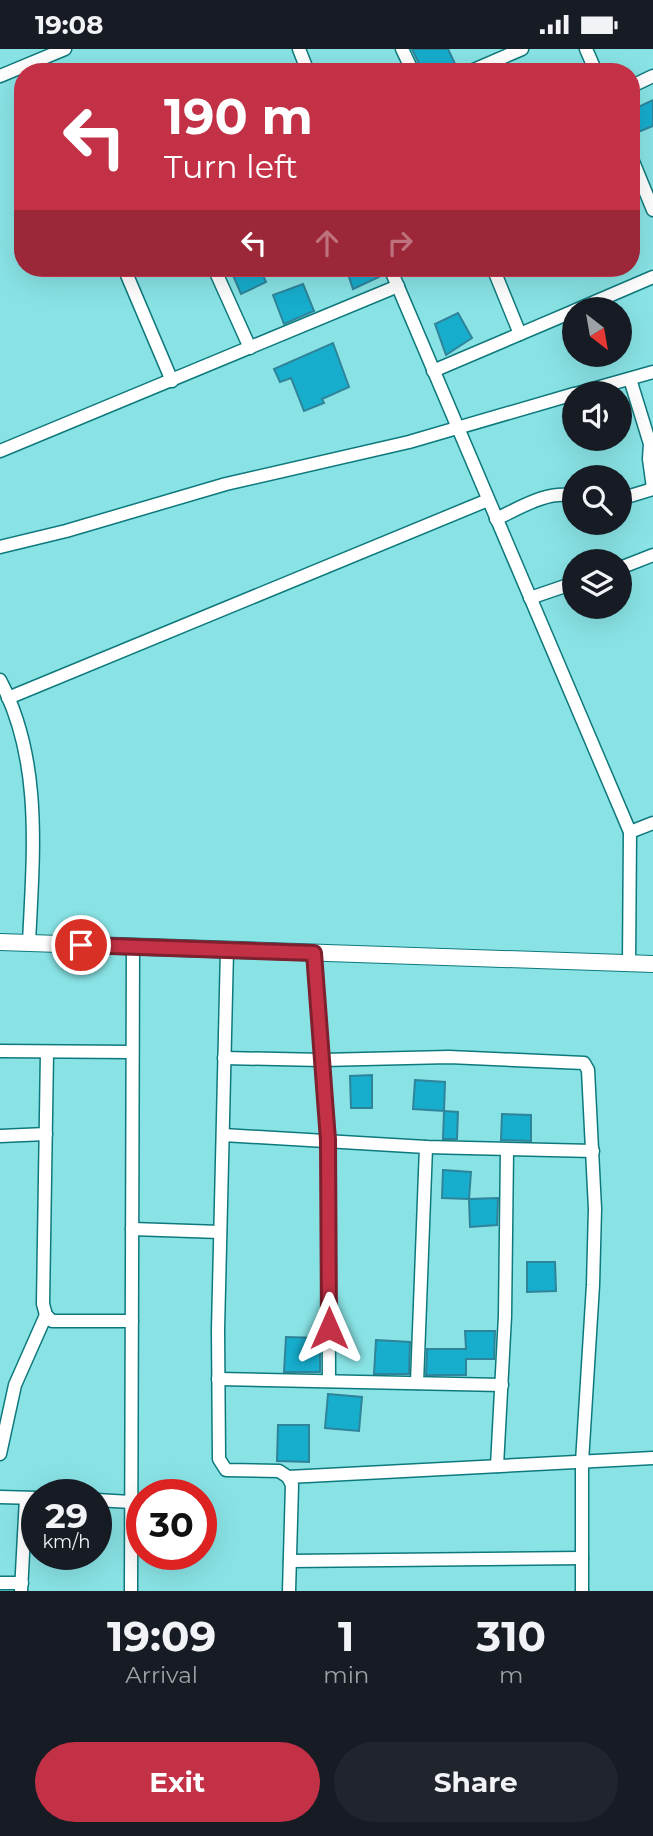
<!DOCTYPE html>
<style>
:root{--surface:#171b24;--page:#20242c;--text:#f1f3f6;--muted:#9ea1a6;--accent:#c23146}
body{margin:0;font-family:Montserrat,sans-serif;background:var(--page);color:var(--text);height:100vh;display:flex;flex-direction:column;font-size:26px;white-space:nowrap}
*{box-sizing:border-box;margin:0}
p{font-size:23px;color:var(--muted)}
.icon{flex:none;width:38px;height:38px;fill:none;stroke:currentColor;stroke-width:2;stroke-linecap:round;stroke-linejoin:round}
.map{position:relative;height:1542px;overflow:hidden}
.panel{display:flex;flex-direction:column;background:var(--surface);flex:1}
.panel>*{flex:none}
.banner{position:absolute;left:14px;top:14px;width:626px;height:214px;border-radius:28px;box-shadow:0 7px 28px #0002;background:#c23146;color:#fff;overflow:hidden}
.needle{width:46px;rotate:149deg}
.buttons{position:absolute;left:562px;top:248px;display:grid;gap:14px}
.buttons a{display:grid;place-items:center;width:70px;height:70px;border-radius:50%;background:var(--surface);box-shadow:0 7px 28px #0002;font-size:35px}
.speed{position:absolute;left:21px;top:1430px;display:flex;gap:14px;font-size:35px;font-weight:700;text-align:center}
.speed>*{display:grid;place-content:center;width:91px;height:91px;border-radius:50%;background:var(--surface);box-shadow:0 7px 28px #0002;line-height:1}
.speed small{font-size:18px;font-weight:400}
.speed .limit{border:10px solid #d22;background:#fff;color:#111}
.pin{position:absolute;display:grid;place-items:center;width:60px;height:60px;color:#fff;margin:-30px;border:4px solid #fff;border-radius:50%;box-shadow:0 2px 7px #0007}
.me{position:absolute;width:77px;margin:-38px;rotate:0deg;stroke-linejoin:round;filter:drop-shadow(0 0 5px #0008)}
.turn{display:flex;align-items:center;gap:24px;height:147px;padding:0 35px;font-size:32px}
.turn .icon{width:91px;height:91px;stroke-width:2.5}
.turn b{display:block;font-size:49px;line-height:60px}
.lanes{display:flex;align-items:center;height:66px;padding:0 35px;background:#0003;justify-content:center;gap:35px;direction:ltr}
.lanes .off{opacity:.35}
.eta{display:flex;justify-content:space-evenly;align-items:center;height:119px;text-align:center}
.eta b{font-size:42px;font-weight:700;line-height:49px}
.button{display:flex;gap:14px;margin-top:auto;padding:14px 35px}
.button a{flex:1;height:80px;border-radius:42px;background:var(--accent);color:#fff;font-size:28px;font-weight:700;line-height:80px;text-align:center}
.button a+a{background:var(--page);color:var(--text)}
.status{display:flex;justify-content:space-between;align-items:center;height:49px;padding:0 35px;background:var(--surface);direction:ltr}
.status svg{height:19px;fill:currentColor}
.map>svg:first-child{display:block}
</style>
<div class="status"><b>19:08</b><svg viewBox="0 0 49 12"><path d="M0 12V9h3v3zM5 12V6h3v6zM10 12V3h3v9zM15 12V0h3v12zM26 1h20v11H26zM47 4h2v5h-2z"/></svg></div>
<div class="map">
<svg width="653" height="1542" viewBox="0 0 653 1542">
<rect width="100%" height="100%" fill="#89e3e5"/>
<g fill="#17adcd" stroke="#2f849a" stroke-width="2">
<polygon points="412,0 448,0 457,19 448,23 423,23"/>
<polygon points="653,51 653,77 636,84 632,74 632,61"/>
<polygon points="242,219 260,219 266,233 241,245 232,224"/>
<polygon points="346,219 376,219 379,228 353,240"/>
<polygon points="303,235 314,262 284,275 273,246"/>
<polygon points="458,264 472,289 446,306 435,275"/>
<polygon points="333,294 349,338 322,350 324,354 304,362 291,329 280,333 274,320"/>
<polygon points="372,1026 372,1059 351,1059 350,1027"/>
<polygon points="415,1031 445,1033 444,1062 413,1060"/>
<polygon points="444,1062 458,1063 457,1090 443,1090"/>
<polygon points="502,1065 531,1066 531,1092 501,1091"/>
<polygon points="443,1121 471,1123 469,1150 442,1149"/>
<polygon points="498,1149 497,1176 470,1178 469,1150"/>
<polygon points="527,1213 555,1213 556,1242 527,1243"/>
<polygon points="465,1282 495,1282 494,1310 466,1310 466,1326 426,1326 427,1300 466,1300"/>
<polygon points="286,1288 320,1289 320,1323 284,1323"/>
<polygon points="376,1291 410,1293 409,1325 374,1325"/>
<polygon points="328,1345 362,1348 359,1382 325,1379"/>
<polygon points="278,1376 309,1376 309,1413 277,1412"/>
</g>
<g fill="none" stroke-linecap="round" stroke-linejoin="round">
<defs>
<g id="minor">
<polyline points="299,0 308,23"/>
<polyline points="402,0 413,23"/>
<polyline points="586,0 596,23"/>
<polyline points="469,23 522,0"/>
<polyline points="0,27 65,0"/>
<polyline points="632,37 653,27"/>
<polyline points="632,110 653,161"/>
<polyline points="124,219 172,332"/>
<polyline points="214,219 250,299"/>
<polyline points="390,219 630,783 629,914"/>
<polyline points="493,219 520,285"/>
<polyline points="576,261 653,228"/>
<polyline points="433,322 574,262"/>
<polyline points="630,330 650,395 649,410 653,439"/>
<polyline points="575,345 653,323"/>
<polyline points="0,402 398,237"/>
<polyline points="620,450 653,440"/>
<path d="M496,470c24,-11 51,-29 78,-23"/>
<polyline points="0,498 66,482 226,435 409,393 574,345"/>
<polyline points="620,519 653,506"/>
<polyline points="530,549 574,534"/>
<path d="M0,631c43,81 33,175 29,263"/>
<polyline points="8,649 488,451"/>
<polyline points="630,783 653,774"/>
<polyline points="227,901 218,1281 219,1410 226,1421 279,1422 288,1428 292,1436 289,1542"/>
<polyline points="314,904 328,1091 329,1332"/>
<polyline points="0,1002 132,1003"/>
<polyline points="47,1003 43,1255 46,1266 52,1272 132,1272"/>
<polyline points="224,1009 322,1011 449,1008 584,1014 588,1021 595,1160 593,1236 582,1413 582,1542"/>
<polyline points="223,1086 426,1098 593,1102"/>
<polyline points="0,1087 46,1085"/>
<polyline points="132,1180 220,1183"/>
<polyline points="218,1330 502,1336"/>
<polyline points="417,1334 426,1098"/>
<polyline points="0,1405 15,1336 46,1266"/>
<polyline points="497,1417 505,1267 507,1101"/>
<polyline points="288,1428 653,1409"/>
<polyline points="0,1448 37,1449"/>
<polyline points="96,1451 131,1453"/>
<polyline points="290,1512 582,1509"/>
<polyline points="0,1534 22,1534"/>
<polyline points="21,1542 26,1449"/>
<polyline points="131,1542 133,897"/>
</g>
<polyline id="tertiary" points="0,893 653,915"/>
</defs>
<use href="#minor" stroke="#0e797c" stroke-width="15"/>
<use href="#tertiary" stroke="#0e797c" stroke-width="18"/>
<use href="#minor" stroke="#fff" stroke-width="12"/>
<use href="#tertiary" stroke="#fff" stroke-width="16"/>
</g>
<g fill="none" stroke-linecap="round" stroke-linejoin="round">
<defs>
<polyline id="route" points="81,896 314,904 328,1091 329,1279"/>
</defs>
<use href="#route" stroke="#7e202e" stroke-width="18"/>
<use href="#route" stroke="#c23146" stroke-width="12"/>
</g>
</svg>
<div class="buttons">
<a><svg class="needle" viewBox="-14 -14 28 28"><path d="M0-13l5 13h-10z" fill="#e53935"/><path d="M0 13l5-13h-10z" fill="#9ea1a6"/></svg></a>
<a><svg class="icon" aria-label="sound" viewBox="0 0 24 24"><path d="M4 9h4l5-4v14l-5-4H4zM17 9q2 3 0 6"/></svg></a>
<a><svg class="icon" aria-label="search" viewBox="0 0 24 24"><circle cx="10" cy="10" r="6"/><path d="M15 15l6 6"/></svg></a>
<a><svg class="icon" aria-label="layers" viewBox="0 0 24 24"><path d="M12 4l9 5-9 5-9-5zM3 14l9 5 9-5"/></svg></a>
</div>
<div class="speed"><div>29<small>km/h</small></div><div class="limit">30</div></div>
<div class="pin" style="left:81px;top:896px;background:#d93025"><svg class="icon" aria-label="arrive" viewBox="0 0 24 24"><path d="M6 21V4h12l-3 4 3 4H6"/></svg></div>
<svg class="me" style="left:329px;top:1279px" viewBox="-20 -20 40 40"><path d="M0-17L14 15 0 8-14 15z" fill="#c23146" stroke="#fff" stroke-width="4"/></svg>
<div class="banner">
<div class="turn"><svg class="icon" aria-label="left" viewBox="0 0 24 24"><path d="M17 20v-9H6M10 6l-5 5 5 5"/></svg><div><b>190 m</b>Turn left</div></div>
<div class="lanes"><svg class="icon" aria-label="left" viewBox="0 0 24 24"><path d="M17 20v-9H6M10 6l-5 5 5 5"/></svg><svg class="icon off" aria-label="ahead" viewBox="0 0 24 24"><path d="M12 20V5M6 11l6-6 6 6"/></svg><svg class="icon off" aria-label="right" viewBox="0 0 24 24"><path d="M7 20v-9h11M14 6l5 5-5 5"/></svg></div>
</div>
</div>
<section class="panel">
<div class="eta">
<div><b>19:09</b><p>Arrival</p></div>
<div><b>1</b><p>min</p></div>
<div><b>310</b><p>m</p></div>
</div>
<div class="button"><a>Exit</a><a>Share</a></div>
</section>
